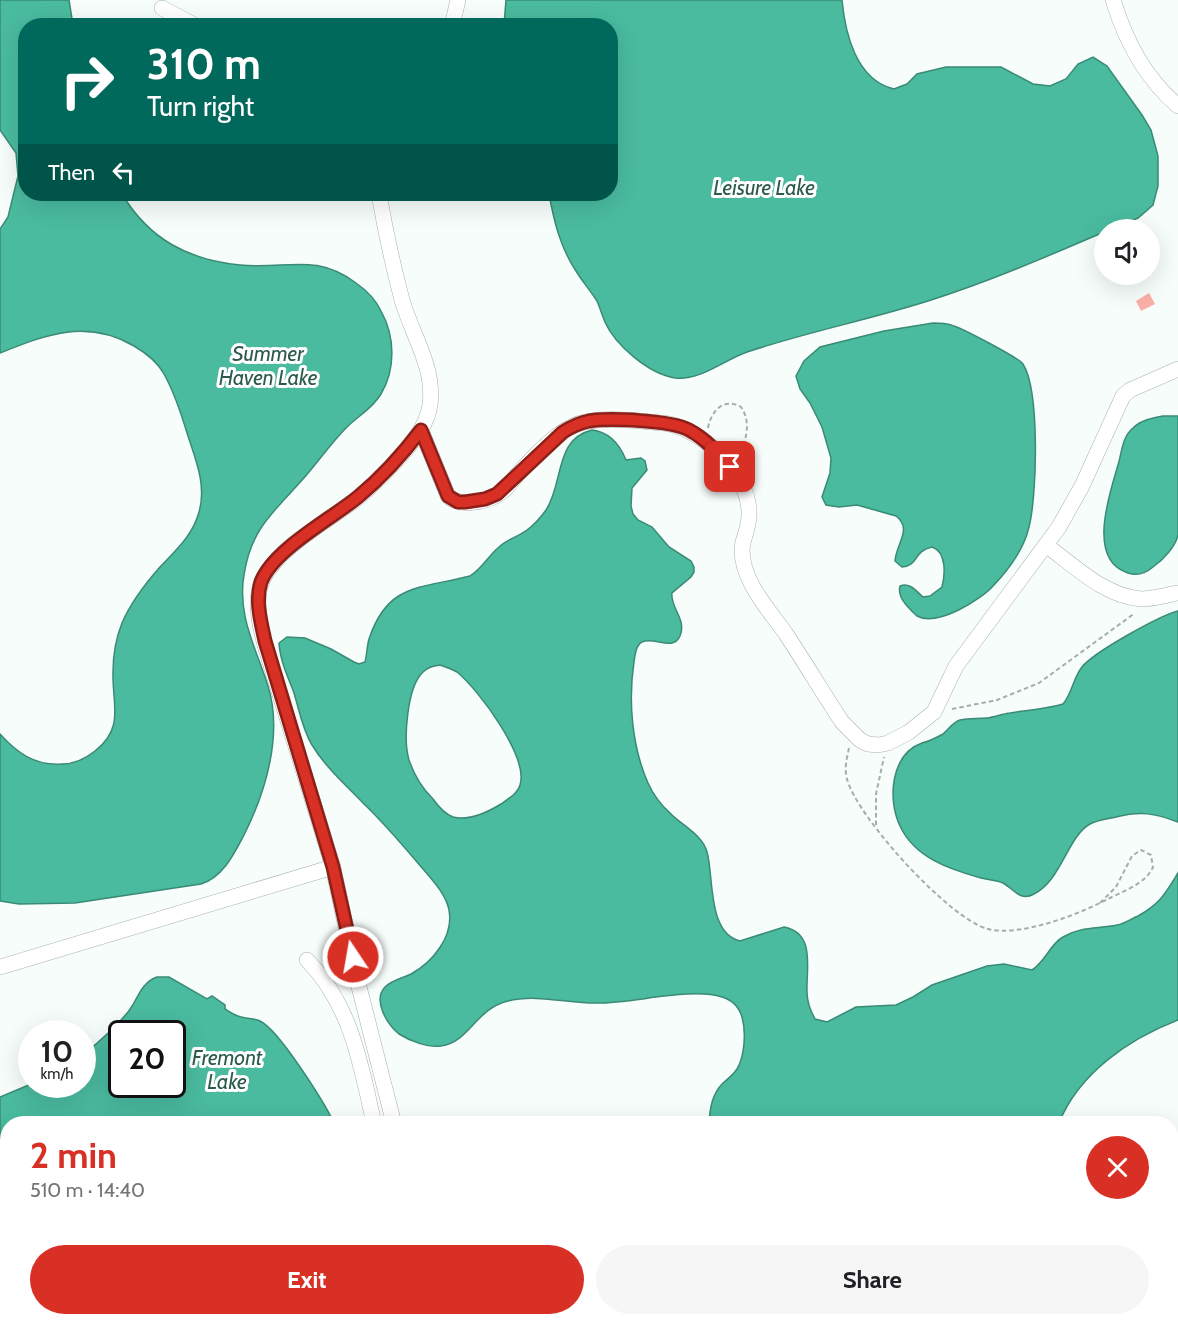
<!DOCTYPE html>
<meta charset="utf-8">
<style>
:root{--surface:#fff;--page:#f6f6f6;--text:#202124;--muted:#757577;--accent:#d93025}
body{margin:0;font-family:Cabin,sans-serif;background:var(--page);color:var(--text);height:100vh;display:flex;flex-direction:column;font-size:22px;white-space:nowrap}
*{box-sizing:border-box;margin:0}
p{font-size:20px;color:var(--muted)}
.icon{flex:none;width:33px;height:33px;fill:none;stroke:currentColor;stroke-width:2;stroke-linecap:round;stroke-linejoin:round}
.map{position:relative;flex:1;overflow:hidden}
.drawer{position:absolute;left:0px;top:1116px;width:1179px;height:210px;display:flex;flex-direction:column;background:var(--surface);border-radius:24px 24px 0 0;box-shadow:0 6px 24px #0002}
.drawer>*{flex:none}
.hud{position:absolute;left:18px;top:18px;width:600px;height:183px;border-radius:24px;box-shadow:0 6px 24px #0002;background:#00695c;color:#fff;overflow:hidden}
.buttons{position:absolute;left:1094px;top:219px;display:grid;gap:12px}
.buttons a{display:grid;place-items:center;width:66px;height:66px;border-radius:50%;background:var(--surface);box-shadow:0 6px 24px #0002;font-size:30px}
.speed{position:absolute;left:18px;top:1020px;display:flex;gap:12px;font-size:30px;font-weight:700;text-align:center}
.speed>*{display:grid;place-content:center;width:78px;height:78px;border-radius:50%;background:var(--surface);box-shadow:0 6px 24px #0002;line-height:1}
.speed small{font-size:15px;font-weight:400}
.speed .limit{border:3px solid #111;border-radius:9px;background:#fff;color:#111}
.pin{position:absolute;display:grid;place-items:center;width:51px;height:51px;color:#fff;margin:-26px;border-radius:12px;box-shadow:0 3px 9px #0006}
.me{position:absolute;width:66px;margin:-33px;rotate:348deg;stroke-linejoin:round;filter:drop-shadow(0 0 4px #0008)}
.turn{display:flex;align-items:center;gap:21px;height:126px;padding:0 30px;font-size:27px}
.turn .icon{width:78px;height:78px;stroke-width:2.5}
.turn b{display:block;font-size:42px;line-height:51px}
.then{display:flex;align-items:center;height:57px;padding:0 30px;background:#0003;gap:12px;font-size:22px}
.round{display:grid;place-items:center;flex:none;width:63px;height:63px;border-radius:32px;background:var(--page)}
.headline{display:flex;align-items:center;justify-content:space-between;height:102px;padding:0 30px}
h1{font-size:36px;font-weight:700;line-height:45px;color:var(--accent)}
.cta{display:flex;gap:12px;margin-top:auto;padding:12px 30px}
.cta a{flex:1;height:69px;border-radius:36px;background:var(--accent);color:#fff;font-size:24px;font-weight:700;line-height:69px;text-align:center}
.cta a+a{background:var(--page);color:var(--text)}
.map>svg:first-child{display:block}
</style>
<div class="map">
<svg width="1178" height="1326" viewBox="0 0 1178 1326">
<rect width="100%" height="100%" fill="#f6fdfa"/>
<g fill="#4abb9f" stroke="#3a8a76" stroke-width="1.5" fill-rule="evenodd">
<path d="M0,0h69l4,25 -47,1v168h96c27,45 66,66 118,71 46,5 74,-13 116,18 10,7 20,17 25,28 14,25 15,58 0,83 -8,14 -23,22 -34,33 -16,16 -29,35 -44,52 -29,33 -52,49 -59,96 -7,41 12,73 24,111 15,48 -2,105 -24,149 -10,19 -21,42 -43,49l-126,19 -56,1 -19,-3v-167c17,19 35,32 62,30 13,0 23,-5 33,-13 30,-23 17,-47 18,-79 0,-16 3,-34 9,-49 9,-21 23,-39 38,-56 16,-17 33,-32 39,-55 8,-27 -4,-54 -12,-79 -6,-20 -13,-41 -23,-59 -7,-13 -18,-21 -30,-28 -47,-27 -87,-12 -134,7v-124l8,-12 10,-41 -2,-23 -16,-23z"/>
<path d="M506,0h336c3,33 14,80 52,89l13,-5 10,-10 29,-7h55l32,17 17,2 16,-7 12,-15 15,-7 14,9 35,49 9,15 7,26v30l-5,19 -15,13 -27,11 -7,1v2c-58,25 -116,50 -176,69 -60,19 -121,31 -181,51 -23,8 -47,29 -72,26 -26,-4 -60,-33 -70,-56 -3,-7 -5,-14 -8,-21 -7,-11 -15,-20 -21,-30 -16,-24 -22,-50 -27,-77h61v-168l-106,-1z"/>
<path d="M933,323c6,0 13,0 18,2 9,2 68,33 72,39 17,27 14,132 6,163 -5,22 -20,42 -35,58 -13,15 -57,42 -77,31 -3,-2 -7,-7 -10,-10 -5,-6 -9,-12 -7,-20 10,-4 16,5 23,11l7,-1 12,-9c3,-12 5,-35 -10,-40 -19,4 -13,19 -30,20l-7,-6c1,-17 18,-32 1,-45l-39,-11 -18,2 -13,-2 -4,-8 8,-24 1,-15 -9,-31 -12,-24 -10,-14 -4,-13 8,-15 16,-14 64,-16z"/>
<path d="M1163,416h15c0,27 0,55 0,82 0,12 0,25 0,37 -2,11 -15,25 -25,32 -7,6 -16,9 -25,6 -42,-13 -18,-80 -10,-108 4,-13 4,-28 15,-37 8,-8 19,-10 30,-12z"/>
<path d="M592,430c17,2 28,15 34,30l15,-2 4,3 2,9 -15,18 -1,18 2,8 5,6 14,7 17,20 22,14 3,6v5l-3,5 -19,16c-2,15 15,26 8,43 -7,16 -26,0 -38,6 -6,3 -7,13 -8,20 -6,39 -2,85 14,121 5,11 13,22 22,30 11,12 32,21 37,39 7,24 0,81 33,89l44,-14c32,6 22,42 23,65 0,10 3,18 8,27l12,3 29,-15 40,-2 17,-8 19,-12 55,-19 17,-2 28,6c14,-9 18,-26 31,-33 18,-11 35,-8 54,-12 7,-1 14,-6 21,-9 22,-12 27,-22 40,-43v147c-49,19 -99,53 -119,103h-350c1,-15 3,-29 14,-40 5,-4 10,-8 14,-14 8,-13 9,-38 5,-52 -3,-10 -10,-17 -20,-20 -32,-10 -91,7 -127,6 -28,0 -59,-9 -87,-2 -33,8 -38,41 -67,45 -13,2 -31,-5 -42,-12 -11,-9 -27,-33 -14,-47 7,-7 18,-9 26,-13 22,-12 43,-38 38,-64 -3,-17 -21,-35 -32,-48 -17,-20 -34,-40 -53,-58 -18,-19 -38,-36 -52,-59 -10,-16 -13,-37 -19,-55 -6,-15 -13,-30 -14,-47l8,-6 18,1 26,11 23,13 5,2 6,-2c2,-8 2,-16 4,-23 19,-57 52,-50 101,-63 12,-7 18,-20 29,-29 8,-8 19,-10 28,-17 7,-5 14,-13 19,-20 18,-27 8,-71 46,-80zM440,665c6,2 12,4 17,7 21,17 72,85 63,113 -2,8 -12,14 -19,19 -13,8 -32,17 -48,13 -8,-3 -15,-11 -20,-18 -11,-11 -19,-24 -24,-39 -6,-20 -2,-73 14,-88 5,-5 10,-6 17,-7z"/>
<path d="M1178,611v211c-24,-9 -37,-11 -62,-5 -8,2 -18,3 -26,7 -22,12 -29,57 -56,70 -14,8 -20,-5 -31,-11 -7,-3 -15,-3 -22,-5 -32,-9 -66,-20 -81,-52 -13,-27 -9,-72 22,-83 8,-2 14,-5 21,-9 6,-5 10,-12 17,-14 9,-2 18,-1 27,-2 8,-1 15,-4 23,-5 18,-3 36,-4 53,-9 9,-10 10,-26 19,-37 12,-15 77,-51 96,-56z"/>
<path d="M157,977h12l38,22 5,-3 13,9v4c5,3 11,7 16,8 7,2 13,1 19,4 19,9 64,81 74,102l-326,1v194l234,1 -12,7h-230v-229l31,-13h51l1,-29c16,-13 31,-26 45,-43 10,-12 12,-29 29,-35zM122,1034h50v50h-50z"/>
<polygon points="1172,1168 1178,1170 1178,1326 770,1326 783,1321 799,1320 1172,1318"/>
<polygon points="480,1319 570,1319 566,1326 495,1326"/>
</g>
<polygon fill="#faafa8" points="1149,293 1155,304 1141,311 1136,301"/>
<g fill="none" stroke-linecap="round" stroke-linejoin="round">
<defs>
<g id="minor">
<path d="M1113,0c13,42 32,78 65,106"/>
<polyline points="162,8 196,26"/>
<polyline points="452,26 458,0"/>
<path d="M379,194c6,35 14,72 23,106 10,35 33,67 28,105 -3,19 -14,33 -26,47 -15,17 -31,34 -49,48 -29,22 -91,55 -96,92 -4,26 7,56 14,80l60,195 24,112 37,145"/>
<path d="M421,430l27,66c13,12 42,6 55,-5 6,-5 10,-12 15,-17 13,-15 37,-40 55,-48 23,-11 64,-5 90,-3 37,3 85,50 86,88 1,11 -3,21 -6,31 -3,15 2,30 9,43 9,18 23,33 34,49 19,29 37,59 56,88l18,18 8,4 10,1 10,-2 21,-11 25,-20 22,-46 103,-139 23,-41 41,-90 7,-6 48,-21"/>
<path d="M1047,546c28,20 57,50 94,53 12,0 25,-4 37,-6"/>
<path d="M307,960c44,45 54,104 67,164"/>
<polyline points="0,967 333,867"/>
<polyline points="446,1318 448,1326"/>
<polyline points="367,1326 385,1318"/>
</g>
</defs>
<use href="#minor" stroke="#aab0ae" stroke-width="16"/>
<g stroke="#a7adaa" stroke-width="2" stroke-dasharray="4.5 3" stroke-linecap="butt">
<path d="M708,428c3,-17 16,-31 33,-21 11,16 4,32 0,49"/>
<polyline points="952,709 997,700 1039,683 1135,613"/>
<path d="M849,748c-2,10 -5,20 -2,31 10,38 102,140 141,150 32,8 89,-14 118,-29 15,-8 40,-16 47,-33l-2,-12 -10,-5 -9,6 -16,31 -16,16"/>
<polyline points="876,825 876,794 884,757"/>
<polyline points="1178,1133 1178,1143"/>
</g>
<use href="#minor" stroke="#fff" stroke-width="15"/>
</g>
<g fill="none" stroke-linecap="round" stroke-linejoin="round">
<defs>
<path id="route" d="M353,957l-20,-90 -68,-226c-4,-19 -10,-40 -4,-59 12,-32 70,-63 97,-85 23,-19 44,-42 63,-67l27,66 10,6h7l20,-3 12,-5 66,-62c8,-5 16,-9 26,-11 20,-3 82,-1 100,9 17,9 29,23 41,37"/>
</defs>
<use href="#route" stroke="#8d1f18" stroke-width="15"/>
<use href="#route" stroke="#d93025" stroke-width="10"/>
</g>
<g text-anchor="middle" dominant-baseline="central" stroke-width="6" stroke-linejoin="round" paint-order="stroke">
<g font-size="21" font-style="italic" fill="#2c5b4e" stroke="#fff">
<text x="764" y="187">Leisure Lake</text>
<text x="268" y="353">Summer<tspan x="268" dy="24">Haven Lake</tspan></text>
<text x="227" y="1057">Fremont<tspan x="227" dy="24">Lake</tspan></text>
</g>
</g>
</svg>
<div class="buttons">
<a><svg class="icon" aria-label="sound" viewBox="0 0 24 24"><path d="M4 9h4l5-4v14l-5-4H4zM17 9q2 3 0 6"/></svg></a>
</div>
<div class="speed"><div>10<small>km/h</small></div><div class="limit">20</div></div>
<div class="pin" style="left:730px;top:467px;background:#d93025"><svg class="icon" aria-label="arrive" viewBox="0 0 24 24"><path d="M6 21V4h12l-3 4 3 4H6"/></svg></div>
<svg class="me" style="left:353px;top:957px" viewBox="-20 -20 40 40"><circle r="17" fill="#d93025" stroke="#fff" stroke-width="3"/><path d="M0-11L8 9 0 5-8 9z" fill="#fff"/></svg>
<div class="hud">
<div class="turn"><svg class="icon" aria-label="right" viewBox="0 0 24 24"><path d="M7 20v-9h11M14 6l5 5-5 5"/></svg><div><b>310 m</b>Turn right</div></div>
<div class="then">Then<svg class="icon" aria-label="left" viewBox="0 0 24 24"><path d="M17 20v-9H6M10 6l-5 5 5 5"/></svg></div>
</div>
<section class="drawer">
<div class="headline"><div><h1>2 min</h1><p>510 m · 14:40</p></div><a class="round" style="background:#d93025;color:#fff"><svg class="icon" aria-label="close" viewBox="0 0 24 24"><path d="M6 6l12 12M18 6L6 18"/></svg></a></div>
<div class="cta"><a>Exit</a><a>Share</a></div>
</section>
</div>
